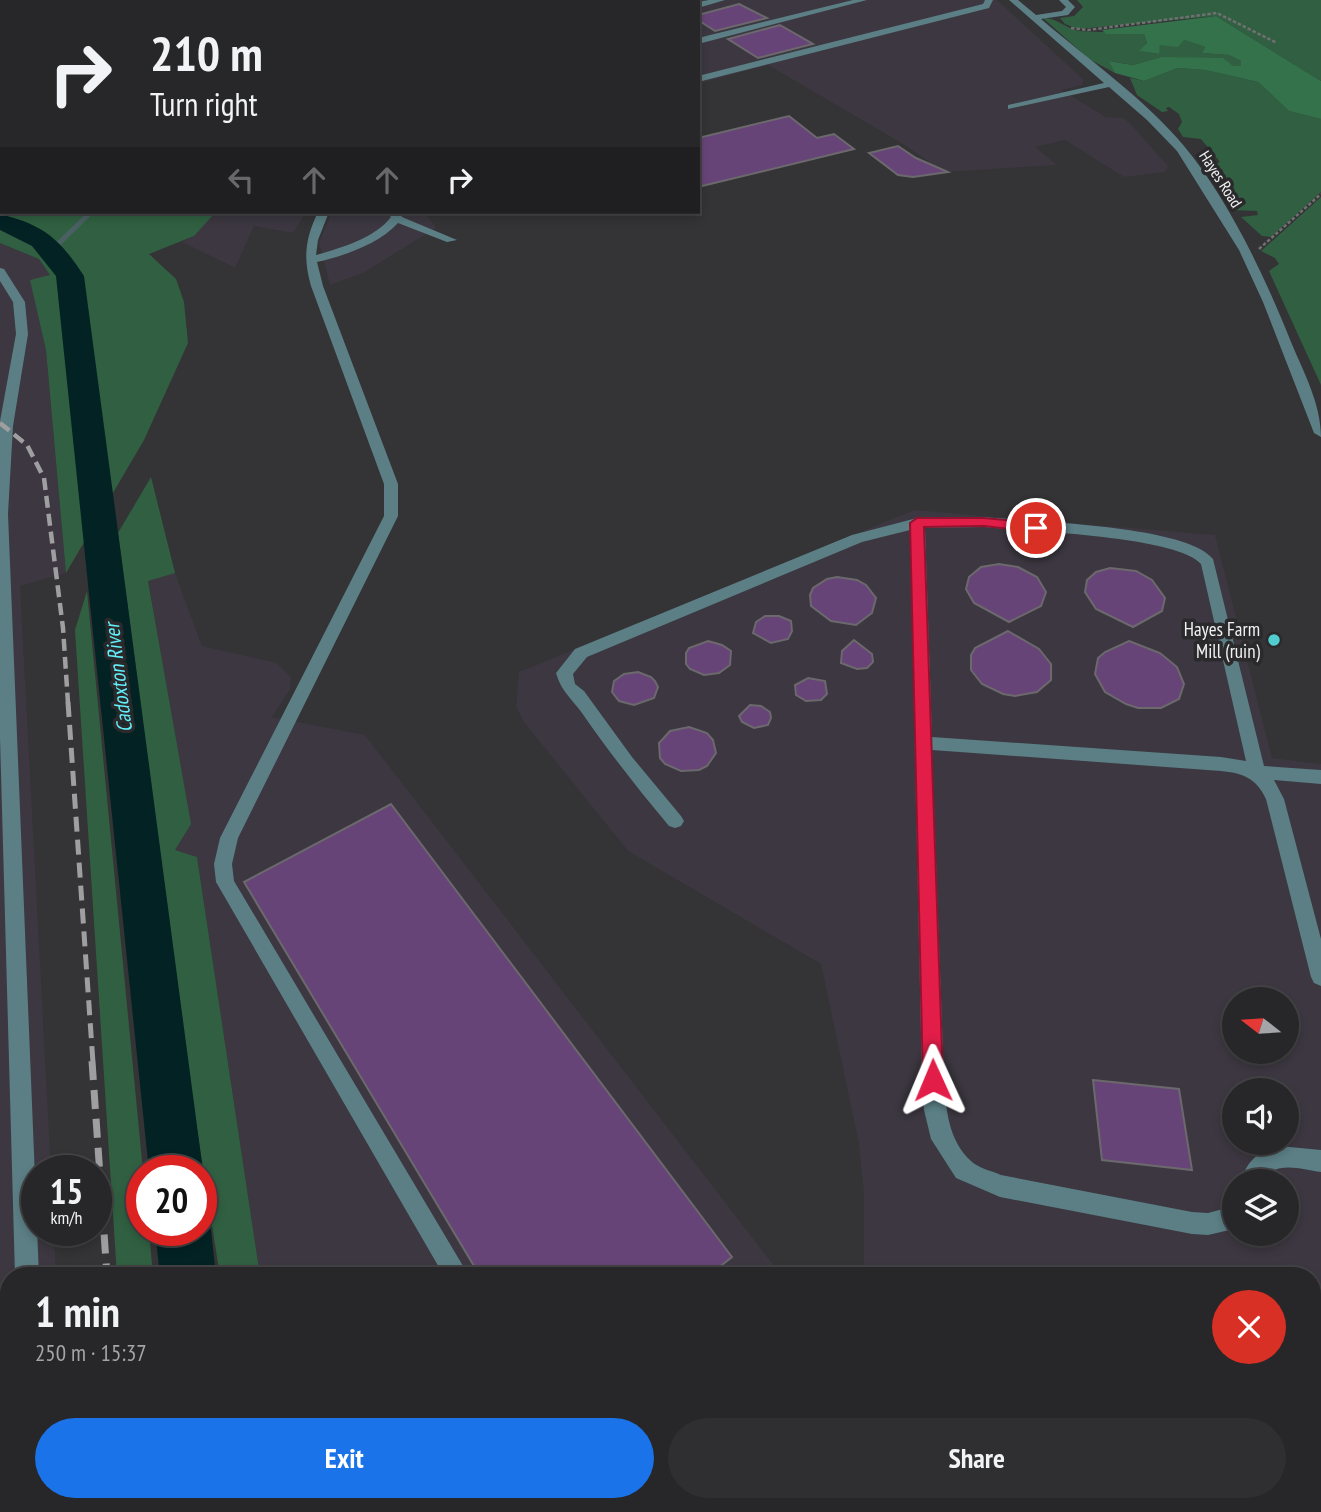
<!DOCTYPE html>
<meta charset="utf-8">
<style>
:root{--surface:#272628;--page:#2f2e30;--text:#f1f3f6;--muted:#a4a5a8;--line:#434345;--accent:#1a73e8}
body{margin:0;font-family:"PT Sans Narrow",sans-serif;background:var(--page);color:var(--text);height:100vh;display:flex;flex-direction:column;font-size:26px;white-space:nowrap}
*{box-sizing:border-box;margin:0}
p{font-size:23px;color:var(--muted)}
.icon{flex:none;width:38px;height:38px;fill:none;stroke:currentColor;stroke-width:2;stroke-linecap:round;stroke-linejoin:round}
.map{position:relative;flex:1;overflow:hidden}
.sheet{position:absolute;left:0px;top:1267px;width:1321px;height:245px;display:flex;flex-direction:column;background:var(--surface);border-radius:28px 28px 0 0;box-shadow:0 4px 10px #0003,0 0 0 2px var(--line)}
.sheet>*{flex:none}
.hud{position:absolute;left:0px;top:0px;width:700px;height:214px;box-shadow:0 4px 10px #0003,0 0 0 2px var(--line);background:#272628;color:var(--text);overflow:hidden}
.needle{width:46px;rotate:287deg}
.tools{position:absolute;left:1222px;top:987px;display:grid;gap:14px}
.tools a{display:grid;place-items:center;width:77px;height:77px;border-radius:50%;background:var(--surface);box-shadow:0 4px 10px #0003,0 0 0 2px var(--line);font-size:35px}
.speed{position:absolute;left:21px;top:1155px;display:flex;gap:14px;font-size:35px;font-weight:700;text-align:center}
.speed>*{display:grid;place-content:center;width:91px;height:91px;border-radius:50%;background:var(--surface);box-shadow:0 4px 10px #0003,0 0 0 2px var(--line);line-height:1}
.speed small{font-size:18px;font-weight:400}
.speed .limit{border:10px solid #d22;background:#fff;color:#111}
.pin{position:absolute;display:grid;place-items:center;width:60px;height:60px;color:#fff;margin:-30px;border:4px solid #fff;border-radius:50%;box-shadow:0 2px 7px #0007}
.me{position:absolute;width:77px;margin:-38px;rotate:359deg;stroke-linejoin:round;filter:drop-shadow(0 0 5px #0008)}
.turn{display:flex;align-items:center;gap:24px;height:147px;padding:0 35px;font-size:32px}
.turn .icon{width:91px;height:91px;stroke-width:2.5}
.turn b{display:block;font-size:49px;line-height:60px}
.lanes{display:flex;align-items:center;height:66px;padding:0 35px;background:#0003;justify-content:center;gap:35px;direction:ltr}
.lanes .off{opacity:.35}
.round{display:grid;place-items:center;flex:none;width:74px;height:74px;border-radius:37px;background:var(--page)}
.head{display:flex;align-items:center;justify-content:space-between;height:119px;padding:0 35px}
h1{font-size:42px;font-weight:700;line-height:52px}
.action{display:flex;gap:14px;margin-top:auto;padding:14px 35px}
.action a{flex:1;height:80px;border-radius:42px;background:var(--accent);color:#fff;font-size:28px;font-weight:700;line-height:80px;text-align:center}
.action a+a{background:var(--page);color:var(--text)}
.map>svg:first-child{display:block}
</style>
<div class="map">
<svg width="1321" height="1512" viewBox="0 0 1321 1512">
<rect width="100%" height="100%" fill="#343335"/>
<g fill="#3c3740" fill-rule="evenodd">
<polygon points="393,0 997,0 1084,80 1082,85 1061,90 1106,117 1123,118 1129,122 1168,166 1165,172 1124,177 1065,140 1035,147 1057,165 944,172 903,144 768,65 698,84 698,2"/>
<polygon points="213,212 306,212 293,233 254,226 235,268 182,242 194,236"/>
<polygon points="332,212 425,212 436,228 363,273 330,285 319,242"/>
<polygon points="0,243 39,259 50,275 31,281 46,350 66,573 20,586 51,1171 37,1171 37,1230 54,1230 56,1276 9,1276 9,1503 68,1503 69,1512 0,1512"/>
<path d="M914,510l301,25 57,223 49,6v748h-1026l-1,-9h1018v-227h-448v-84l-5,-48 -38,-180 -193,-113 -104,-129 -8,-15 3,-35zM1234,999h52v53h-52zM1234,1090h52v53h-52zM1234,1181h52v53h-52z"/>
<polygon points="175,573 202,646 277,663 291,677 290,689 272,717 365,735 782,1276 260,1276 197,857 175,850 190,824 148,580"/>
</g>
<g fill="#306041">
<polygon points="1077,0 1321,0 1321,81 1216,16 1078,29 1065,24 1060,18 1074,16 1083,7"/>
<path d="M1043,18c14,0 22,10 36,13l65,3 3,9 -7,8 18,3 2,-9 24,-5 21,7 -3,6 27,2 12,6v6l-80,-10 -28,8 -23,-4 5,12 -26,-14z"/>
<polygon points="1178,68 1205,70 1258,82 1289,111 1321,119 1321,192 1271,237 1262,236 1241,217 1258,215 1257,211 1231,210 1215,179 1226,178 1222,169 1206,168 1220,162 1201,139 1183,137 1178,129 1182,122 1179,114 1169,107 1166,108 1168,111 1162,112 1137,95 1130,78 1144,81"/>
<polygon points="1321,197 1321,385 1269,271 1279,264 1275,258 1261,251"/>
<polygon points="0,203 2,212 37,212 52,215 57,212 214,214 194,236 149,254 176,279 184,302 188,343 144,440 66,573 46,350 30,280 50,275 39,259 0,243"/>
<polygon points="151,477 175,573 148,581 191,824 175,850 197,857 260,1276 220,1276 195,1117 118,533"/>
<polygon points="87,591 143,1171 142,1230 149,1230 153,1276 117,1276 75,630"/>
</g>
<polygon fill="#33724a" points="1216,16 1321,81 1321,119 1289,111 1258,82 1205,70 1178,68 1144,81 1115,73 1109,61 1133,65 1161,57 1223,58 1233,66 1241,66 1241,61 1229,55 1202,53 1205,47 1184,40 1178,47 1160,45 1159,54 1139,51 1147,43 1144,34 1106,34 1102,30"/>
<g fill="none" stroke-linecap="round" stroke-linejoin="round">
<polyline stroke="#4b6062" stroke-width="5" points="53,249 91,212"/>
<g fill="#032224" fill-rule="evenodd">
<path d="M0,214c44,11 60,25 84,62l119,895 -2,4v-4h-52l-93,-895 -24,-30 -32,-16z"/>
<polygon points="201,1210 211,1230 216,1276 160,1276 155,1230 201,1230"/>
<polygon points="184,1503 247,1503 248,1512 184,1512"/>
</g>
</g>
<g fill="#674478" stroke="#6b696c" stroke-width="2">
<polygon points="739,4 767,18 715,31 698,20 698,15"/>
<polygon points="780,25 813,44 758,58 728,39"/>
<polygon points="789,116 817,138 834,134 854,149 698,187 698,138"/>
<polygon points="898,146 916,158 948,172 913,177 898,175 869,153"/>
<polygon points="999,564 1018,567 1037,577 1046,592 1041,606 1009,622 974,603 966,589 969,577 981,567"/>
<polygon points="1110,568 1136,571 1152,580 1165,598 1162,611 1133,627 1096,609 1085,592 1087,580 1096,572"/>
<polygon points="837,577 857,580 866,585 876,598 872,613 856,625 831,621 811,606 810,595 813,588 827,579"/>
<polygon points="765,616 779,616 791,621 792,631 788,639 771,643 753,633 756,622"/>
<polygon points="1008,631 1039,649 1051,664 1051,680 1037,692 1015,696 1003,694 982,684 971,670 971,655 975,648"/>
<polygon points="854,640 872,654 873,662 867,668 857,669 841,663 842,651"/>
<polygon points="708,641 722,645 731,651 730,665 719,673 704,675 690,669 686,664 686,653 689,648"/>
<polygon points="1129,641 1160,653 1177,667 1184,684 1179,699 1161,708 1138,708 1126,704 1105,692 1095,674 1098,658 1105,652"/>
<polygon points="638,672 651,677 655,681 658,687 654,698 634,705 619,701 612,692 614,681 624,674"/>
<polygon points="808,678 825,681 827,694 821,700 806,701 796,695 795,685"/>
<polygon points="750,705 761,706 770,712 771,718 768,725 754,728 742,722 739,716"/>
<polygon points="689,727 707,733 713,740 716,753 707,766 699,770 681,771 665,764 660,758 659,743 670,731"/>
<polygon points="391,804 732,1257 708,1276 480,1276 244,882"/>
<polygon points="1093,1080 1179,1089 1192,1170 1102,1160"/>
</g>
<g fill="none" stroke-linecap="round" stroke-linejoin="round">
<g stroke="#706f71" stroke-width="2.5" stroke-dasharray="3.5 2" stroke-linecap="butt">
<polyline points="1071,28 1088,30 1217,13 1277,43"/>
<polyline points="1259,249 1321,194"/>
</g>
<g fill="#5b7f85" fill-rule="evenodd">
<polygon points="9,0 18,0 8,2"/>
<rect x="410" y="0" width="8" height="2"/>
<polygon points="709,0 725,0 698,8 698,2"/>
<polygon points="853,0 867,0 698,44 698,38"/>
<polygon points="985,0 993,0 989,8 698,82 698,76 983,4"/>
<path d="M1009,0h9l18,15 26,-4 4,-4 -7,-7h9l7,7 -7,8 -27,4c48,41 103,79 143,127 45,54 81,131 107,196 13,31 30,62 30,95l-7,-4 -51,-131 -24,-52 -62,-99 -30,-31 -38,-33 -101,22v-4l96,-22z"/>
<polygon points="2,8 2,15 0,16 0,9"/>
<path d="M318,212h11l-11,28 -2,15c25,-7 59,-17 75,-38l-4,-5h12l3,5 55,23 -10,2 -49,-19c-19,21 -54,33 -81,39l6,24 75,198v32l-160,322 -6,26 2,17 235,395h-25l-228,-394 -2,-18 6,-26 164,-322v-32l-73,-198c-8,-28 -6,-47 7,-74z"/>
<polygon points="0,268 4,269 25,302 28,334 13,426 8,514 39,1276 15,1276 0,738 0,421 16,334 13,302 0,281"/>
<path d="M984,517c48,5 202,8 229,42l51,207 57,4v14l-47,-4 10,19 37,140v47l-7,-3 -3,-6 -45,-178c-10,-21 -23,-26 -45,-28l-289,-21 12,330c2,29 4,60 27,81 7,7 21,10 30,14l191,37 16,1 26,-7v23l-26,6 -16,-1 -192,-37 -44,-19 -25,-39 -7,-29 -2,-30 -12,-550 -48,12 -275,115 -14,17 2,10 9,7 48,66 49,59 3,5 -3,5 -6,2 -6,-2c-31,-37 -60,-74 -87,-113 -10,-14 -21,-22 -26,-40l19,-24 277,-114 65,-17zM984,527c41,4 194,9 217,37l45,197 -25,-4 -289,-20 -7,-209z"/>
<path d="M1279,1146l42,4v22c-21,-3 -46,-12 -59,9h-22c8,-20 17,-30 39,-35z"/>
<polygon points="18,1503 44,1503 45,1512 19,1512"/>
<polygon points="604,1503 636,1503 639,1512 608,1512"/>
</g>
<polyline stroke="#9f9ea0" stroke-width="4.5" stroke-dasharray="12 6" stroke-linecap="butt" points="0,423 27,445 44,478 63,628 68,703"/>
<polyline stroke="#9f9ea0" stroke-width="5" stroke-dasharray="15 8" stroke-linecap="butt" points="68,702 93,1063"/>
<g stroke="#9f9ea0" stroke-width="7" stroke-dasharray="19 10" stroke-linecap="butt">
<polyline points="92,1061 107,1276"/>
<polyline points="123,1503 124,1512"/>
</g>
</g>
<polygon fill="#e11d48" stroke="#92132f" stroke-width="2" points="917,518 984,518 1036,523 1043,528 1036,532 984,526 924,527 943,1080 940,1086 933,1089 926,1086 923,1080 910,523"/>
<circle fill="#51ccd1" stroke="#2a292b" stroke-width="2.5" cx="1274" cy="640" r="7"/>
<g text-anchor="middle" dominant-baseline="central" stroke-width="7" stroke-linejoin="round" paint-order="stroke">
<g font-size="16" fill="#f2f1f3" stroke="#2a292b">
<text transform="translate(1221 179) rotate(57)">Hayes Road</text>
</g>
<g font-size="19" fill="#f2f1f3" stroke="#2a292b" text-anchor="end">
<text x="1260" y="629">Hayes Farm<tspan x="1260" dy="22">Mill (ruin)</tspan></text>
</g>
<g font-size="21" font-style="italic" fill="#62eff9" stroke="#2a292b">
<text transform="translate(118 678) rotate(-97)">Cadoxton River</text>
</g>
</g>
</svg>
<div class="tools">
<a><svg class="needle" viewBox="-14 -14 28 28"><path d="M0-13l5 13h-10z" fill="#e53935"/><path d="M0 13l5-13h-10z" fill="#a4a5a8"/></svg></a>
<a><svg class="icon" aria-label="sound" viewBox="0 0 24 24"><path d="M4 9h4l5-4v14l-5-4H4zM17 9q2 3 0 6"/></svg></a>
<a><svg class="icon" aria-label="layers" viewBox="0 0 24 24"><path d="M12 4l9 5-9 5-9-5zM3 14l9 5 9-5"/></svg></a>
</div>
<div class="speed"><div>15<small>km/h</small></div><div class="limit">20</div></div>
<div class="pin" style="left:1036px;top:528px;background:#d93025"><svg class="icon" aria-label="arrive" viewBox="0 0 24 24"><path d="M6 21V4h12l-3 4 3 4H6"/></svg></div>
<svg class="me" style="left:933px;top:1080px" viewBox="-20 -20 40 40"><path d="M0-17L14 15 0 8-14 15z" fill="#e11d48" stroke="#fff" stroke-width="4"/></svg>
<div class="hud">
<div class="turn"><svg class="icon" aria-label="right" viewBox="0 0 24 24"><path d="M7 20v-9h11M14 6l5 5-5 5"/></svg><div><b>210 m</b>Turn right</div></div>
<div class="lanes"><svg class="icon off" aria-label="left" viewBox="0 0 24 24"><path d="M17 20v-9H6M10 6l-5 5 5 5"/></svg><svg class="icon off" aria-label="ahead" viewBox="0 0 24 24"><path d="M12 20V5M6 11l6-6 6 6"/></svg><svg class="icon off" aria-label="ahead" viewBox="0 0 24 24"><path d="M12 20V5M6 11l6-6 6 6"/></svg><svg class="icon" aria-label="right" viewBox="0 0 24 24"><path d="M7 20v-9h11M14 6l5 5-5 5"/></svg></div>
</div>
<section class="sheet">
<div class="head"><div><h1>1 min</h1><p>250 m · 15:37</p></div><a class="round" style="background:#d93025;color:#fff"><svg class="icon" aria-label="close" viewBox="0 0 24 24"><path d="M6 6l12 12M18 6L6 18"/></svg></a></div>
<div class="action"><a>Exit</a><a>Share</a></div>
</section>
</div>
